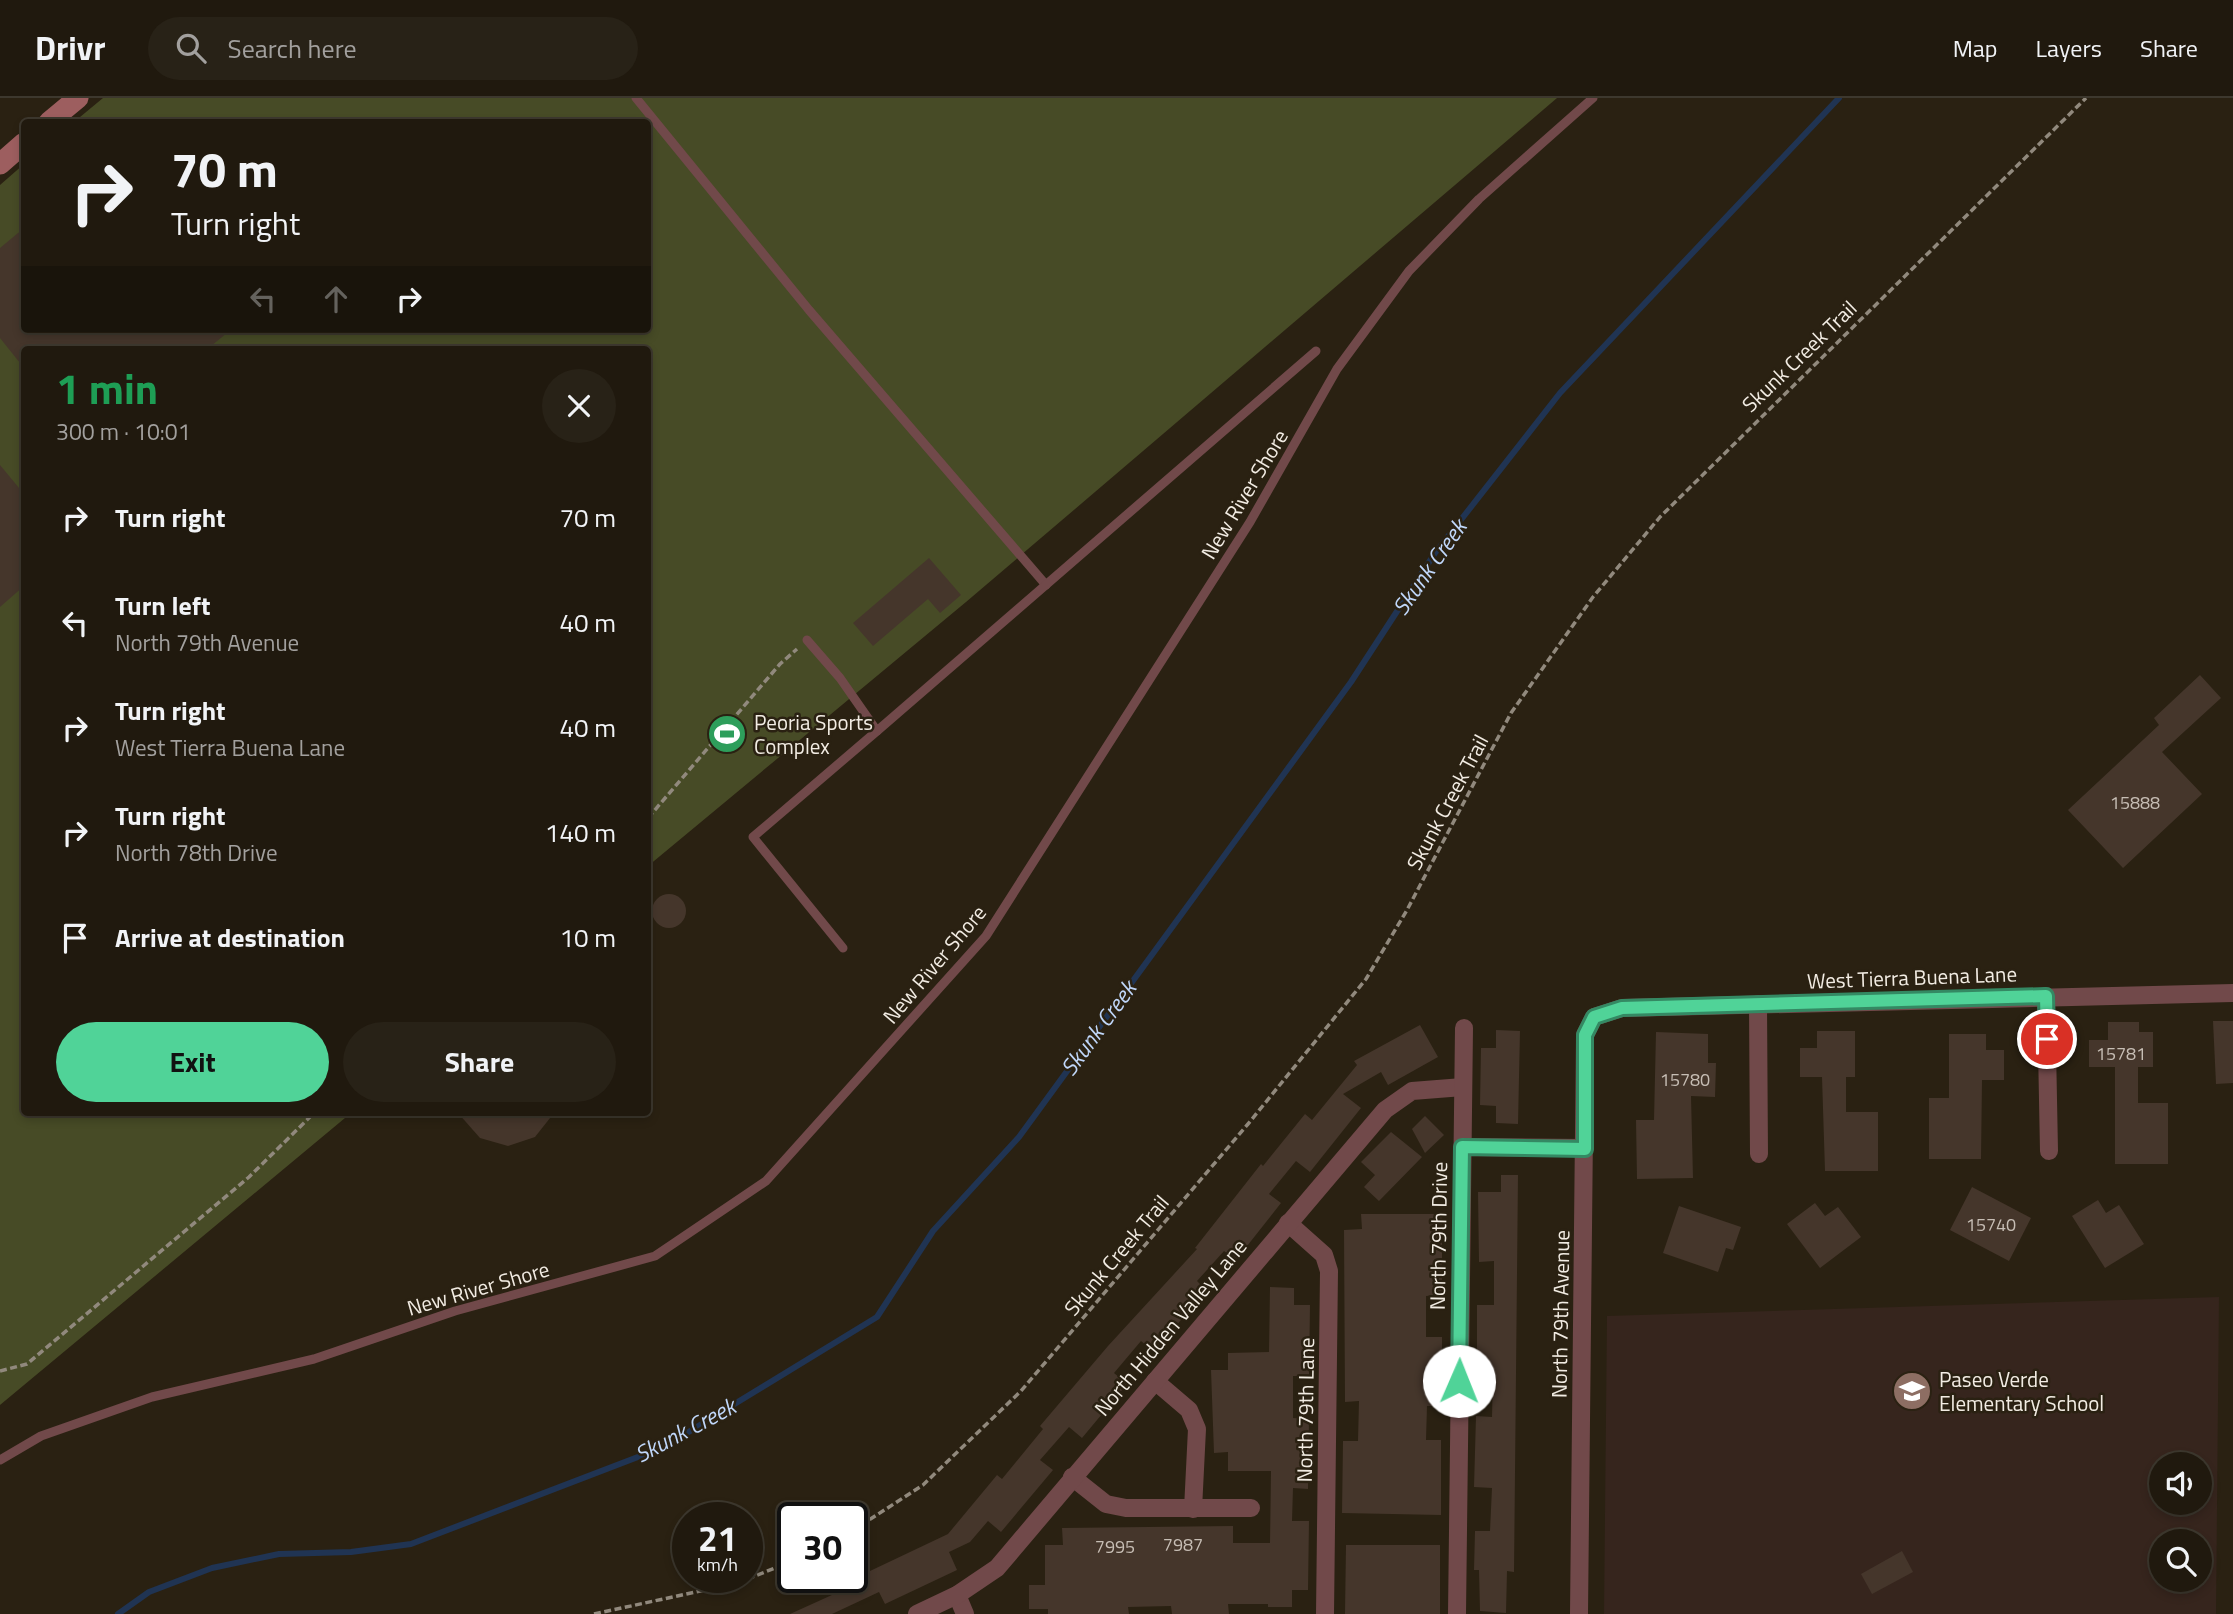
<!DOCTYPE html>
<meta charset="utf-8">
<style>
:root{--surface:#20190e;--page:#282217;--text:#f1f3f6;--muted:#a2a09e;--line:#3d382e;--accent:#50d398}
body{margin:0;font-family:"Titillium Web",sans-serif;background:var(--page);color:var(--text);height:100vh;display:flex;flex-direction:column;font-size:26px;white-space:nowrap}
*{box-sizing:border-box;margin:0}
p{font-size:23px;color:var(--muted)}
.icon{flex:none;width:38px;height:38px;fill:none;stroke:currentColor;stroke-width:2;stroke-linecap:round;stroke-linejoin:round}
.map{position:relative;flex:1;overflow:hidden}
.panel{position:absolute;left:21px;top:248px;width:630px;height:770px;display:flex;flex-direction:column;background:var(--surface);border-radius:7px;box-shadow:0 4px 10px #0003,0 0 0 2px var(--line)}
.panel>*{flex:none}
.guide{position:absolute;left:21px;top:21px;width:630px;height:214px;border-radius:7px;box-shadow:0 4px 10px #0003,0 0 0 2px var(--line);background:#20190e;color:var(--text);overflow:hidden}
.tools{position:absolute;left:2149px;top:1354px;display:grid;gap:14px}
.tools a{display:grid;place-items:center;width:63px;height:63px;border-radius:50%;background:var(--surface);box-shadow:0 4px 10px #0003,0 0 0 2px var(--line);font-size:35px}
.speed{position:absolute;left:672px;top:1404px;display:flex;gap:14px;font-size:35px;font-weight:700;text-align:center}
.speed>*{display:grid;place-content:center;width:91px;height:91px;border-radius:50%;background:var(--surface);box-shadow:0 4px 10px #0003,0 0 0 2px var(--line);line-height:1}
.speed small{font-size:18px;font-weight:400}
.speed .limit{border:4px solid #111;border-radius:10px;background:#fff;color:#111}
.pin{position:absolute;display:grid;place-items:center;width:60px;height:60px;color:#fff;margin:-30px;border:4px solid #fff;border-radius:50%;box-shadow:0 2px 7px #0007}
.me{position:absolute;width:77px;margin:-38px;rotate:1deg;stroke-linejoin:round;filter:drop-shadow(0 0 5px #0008)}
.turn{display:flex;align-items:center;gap:24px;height:147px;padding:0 35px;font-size:32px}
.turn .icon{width:91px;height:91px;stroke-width:2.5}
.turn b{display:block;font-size:49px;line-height:60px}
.lanes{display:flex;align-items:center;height:66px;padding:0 35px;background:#0003;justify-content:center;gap:35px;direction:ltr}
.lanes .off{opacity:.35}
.round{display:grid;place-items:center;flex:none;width:74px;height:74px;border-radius:37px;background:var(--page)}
.head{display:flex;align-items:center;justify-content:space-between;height:119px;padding:0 35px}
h1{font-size:42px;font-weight:700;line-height:52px;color:#1e9e55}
.cta{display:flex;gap:14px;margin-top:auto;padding:14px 35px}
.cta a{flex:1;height:80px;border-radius:42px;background:var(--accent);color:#111;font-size:28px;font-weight:700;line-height:80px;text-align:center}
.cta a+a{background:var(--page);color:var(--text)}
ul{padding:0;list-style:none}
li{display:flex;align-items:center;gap:21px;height:105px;padding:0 35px}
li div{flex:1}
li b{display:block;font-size:26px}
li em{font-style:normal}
header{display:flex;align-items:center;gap:42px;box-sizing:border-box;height:98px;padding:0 35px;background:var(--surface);border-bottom:2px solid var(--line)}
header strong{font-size:33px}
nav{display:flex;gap:38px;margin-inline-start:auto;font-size:24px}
.search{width:490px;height:63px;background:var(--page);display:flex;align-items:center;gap:18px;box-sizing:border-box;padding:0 24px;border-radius:38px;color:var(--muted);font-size:26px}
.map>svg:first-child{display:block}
</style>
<header>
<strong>Drivr</strong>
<div class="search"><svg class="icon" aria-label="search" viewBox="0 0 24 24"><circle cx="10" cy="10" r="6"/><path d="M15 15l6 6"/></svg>Search here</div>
<nav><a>Map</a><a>Layers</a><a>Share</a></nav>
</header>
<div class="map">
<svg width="2233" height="1516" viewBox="0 0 2233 1516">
<rect width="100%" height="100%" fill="#2a2112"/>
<path fill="#36251d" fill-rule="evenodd" d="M2219,1199l-3,317h-612l3,-298zM2161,1367h39v38h-39zM2161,1444h39v38h-39z"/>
<polygon fill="#474b26" points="103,0 1557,0 966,504 648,768 648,252 24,252 24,1015 351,1015 0,1307 0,87 24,66 24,231 648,231 648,24 74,24"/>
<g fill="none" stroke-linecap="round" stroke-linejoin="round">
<polyline stroke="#203453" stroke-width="6" points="118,1516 149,1494 212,1470 279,1456 351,1454 411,1446 664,1349 877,1219 933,1133 1019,1039 1351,584 1435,455 1560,295 1839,0"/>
</g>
<g fill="#45362b">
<polygon points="24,130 24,231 232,231 206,252 24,252 24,270 0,240 0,150"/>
<polygon points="0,367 24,396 24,488 0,509"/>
<polygon points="929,460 961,497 940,515 928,501 873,548 853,525"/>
<polygon points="2200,577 2221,600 2162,654 2202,696 2123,770 2068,712 2159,627 2154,620"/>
<circle cx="669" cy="813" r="17"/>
<polygon points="2213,923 2233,923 2233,985 2216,986"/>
<polygon points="2108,924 2139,924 2139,934 2153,934 2153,969 2138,969 2138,1005 2168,1005 2168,1066 2115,1066 2115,969 2089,969 2089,942 2108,942"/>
<polygon points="1420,927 1438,959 1388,987 1381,974 1343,996 1361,1010 1310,1074 1296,1063 1269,1096 1281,1105 1236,1162 1224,1153 1197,1183 1207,1193 1153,1253 1141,1243 1114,1275 1127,1286 1082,1340 1069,1329 1040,1362 1053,1372 1001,1434 988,1423 970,1444 949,1454 957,1472 885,1506 879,1494 832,1516 790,1516 854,1487 851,1482 948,1436 997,1377 1002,1381 1043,1331 1040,1328 1108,1248 1197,1151 1195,1150 1261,1066 1263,1068 1305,1016 1312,1022 1357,967 1354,963"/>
<polygon points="1496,932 1520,933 1518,1026 1496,1025 1496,1008 1480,1007 1481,950 1496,950"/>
<polygon points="1817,933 1855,933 1855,979 1846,979 1846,1014 1878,1014 1878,1073 1825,1073 1822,979 1800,979 1800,950 1817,950"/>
<polygon points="1656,934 1708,936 1708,965 1716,965 1715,999 1691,998 1693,1080 1637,1081 1636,1022 1654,1022"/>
<polygon points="1949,936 1986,936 1986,952 2004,952 2004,982 1982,982 1981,1061 1929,1061 1929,1000 1949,1000"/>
<polygon points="458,1015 554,1015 535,1039 508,1048 480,1040"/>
<polygon points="1425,1018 1444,1037 1425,1055 1412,1031"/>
<polygon points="1391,1034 1422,1059 1379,1103 1364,1089 1375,1077 1361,1064"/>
<polygon points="1501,1077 1518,1077 1514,1474 1507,1473 1506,1515 1480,1513 1479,1472 1474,1472 1475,1433 1490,1433 1492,1390 1474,1389 1476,1318 1492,1319 1493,1276 1477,1276 1477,1207 1494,1207 1494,1163 1479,1164 1478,1094 1501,1094"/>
<polygon points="1972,1089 2031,1120 2009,1163 1950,1132"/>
<polygon points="2098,1102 2106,1115 2119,1107 2144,1146 2105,1170 2072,1118"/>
<polygon points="1815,1105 1825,1118 1838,1109 1861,1139 1820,1170 1787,1126"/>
<polygon points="1679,1108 1741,1129 1733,1152 1726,1150 1718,1174 1663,1155"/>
<polygon points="1361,1116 1442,1116 1442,1197 1426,1198 1426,1239 1442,1239 1442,1308 1427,1308 1426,1342 1441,1342 1441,1417 1342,1415 1343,1343 1358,1343 1359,1303 1345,1304 1344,1132 1362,1131"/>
<polygon points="1270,1189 1294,1190 1294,1207 1310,1207 1309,1278 1293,1278 1293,1320 1309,1321 1308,1391 1293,1390 1292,1423 1309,1423 1308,1492 1292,1492 1292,1509 1268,1509 1268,1506 1228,1506 1229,1516 1172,1516 1171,1508 1128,1509 1129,1516 1048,1516 1048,1511 1029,1511 1029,1487 1045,1487 1045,1447 1063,1447 1062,1430 1233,1428 1233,1445 1270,1445 1271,1373 1228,1373 1228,1354 1214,1355 1211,1272 1228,1272 1228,1255 1269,1254"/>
<polygon points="1346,1447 1440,1447 1440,1516 1345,1516"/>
<polygon points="1902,1453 1913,1474 1872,1496 1861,1476"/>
</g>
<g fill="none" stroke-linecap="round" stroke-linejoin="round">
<g stroke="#91897d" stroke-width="3.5" stroke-dasharray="7 3.5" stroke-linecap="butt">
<polyline points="648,720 780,566 797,551"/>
<polyline points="0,1273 27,1266 249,1079 314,1015"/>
<polyline points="852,1433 923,1387 1021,1293 1248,1026 1366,881 1407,812 1511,615 1593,499 1660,419 2086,0"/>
<polyline points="594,1516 737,1485 793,1463"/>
</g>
<g stroke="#71494a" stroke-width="9">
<polyline points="636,0 809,212 1046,487"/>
<polyline points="807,542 840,580 877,633 1316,253"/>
<polyline points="843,850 753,739 877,633"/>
<polyline points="0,1362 41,1338 152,1299 314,1261 455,1213 655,1158 766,1083 986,838 1250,424 1337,271 1409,173 1479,101 1593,0"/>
</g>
<g stroke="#71494a" stroke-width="18">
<polyline points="2046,898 2049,1053"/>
<polyline points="1758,906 1759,1056"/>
<polyline points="1462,1049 1585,1050"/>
<polyline points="1288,1125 1324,1157 1329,1173 1325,1516"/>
<polyline points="1155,1283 1189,1312 1197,1331 1193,1411"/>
<polyline points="1072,1379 1106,1406 1126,1410 1251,1410"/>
<polyline points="957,1497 965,1516"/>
<polyline points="917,1516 957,1497 997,1470 1385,1012 1412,993 1463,989"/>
<polyline points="1457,1516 1464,930"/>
<polyline points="1579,1516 1585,937 1594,919 1622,910 2233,895"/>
</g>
<g stroke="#9d5e5f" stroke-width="21">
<polyline points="49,24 78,0"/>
<polyline points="0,66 24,45"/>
</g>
</g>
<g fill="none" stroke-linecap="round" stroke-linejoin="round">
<defs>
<polyline id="route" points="1459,1283 1462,1049 1585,1051 1585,937 1594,919 1622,910 2046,898 2047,941"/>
</defs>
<use href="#route" stroke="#348963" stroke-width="18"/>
<use href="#route" stroke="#50d398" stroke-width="12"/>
</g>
<defs>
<symbol id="stadium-disc" viewBox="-11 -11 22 22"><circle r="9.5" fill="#2e9e5b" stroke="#2a2112"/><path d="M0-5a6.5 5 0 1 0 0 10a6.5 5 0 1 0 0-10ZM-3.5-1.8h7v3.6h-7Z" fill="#fff"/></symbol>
<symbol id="school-disc" viewBox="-11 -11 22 22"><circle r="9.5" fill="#8d6e63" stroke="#2a2112"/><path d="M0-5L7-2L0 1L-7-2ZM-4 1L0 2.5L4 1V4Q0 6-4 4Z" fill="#fff"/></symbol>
</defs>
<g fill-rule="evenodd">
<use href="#stadium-disc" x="705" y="614" width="44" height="44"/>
<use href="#school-disc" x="1890" y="1271" width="44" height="44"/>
</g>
<g text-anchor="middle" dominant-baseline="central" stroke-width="5" stroke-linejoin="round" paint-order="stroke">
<g font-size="18" fill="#c7beb5">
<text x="2135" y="704">15888</text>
<text x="2121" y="955">15781</text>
<text x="1685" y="981">15780</text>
<text x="1991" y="1126">15740</text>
<text x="1183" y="1446">7987</text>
<text x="1115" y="1448">7995</text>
</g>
<g font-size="21" fill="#f2ece3" stroke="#2a2112">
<text transform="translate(1799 258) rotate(-44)">Skunk Creek Trail</text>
<text transform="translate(1244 396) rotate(-59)">New River Shore</text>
<text transform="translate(1447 704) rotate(-62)">Skunk Creek Trail</text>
<text transform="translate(934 866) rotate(-50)">New River Shore</text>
<text transform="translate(1912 879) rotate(-2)">West Tierra Buena Lane</text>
<text transform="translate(1438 1138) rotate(-89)">North 79th Drive</text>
<text transform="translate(1116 1157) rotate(-50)">Skunk Creek Trail</text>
<text transform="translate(478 1190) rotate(-16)">New River Shore</text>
<text transform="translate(1560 1216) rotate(-89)">North 79th Avenue</text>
<text transform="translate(1170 1229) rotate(-50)">North Hidden Valley Lane</text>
<text transform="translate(1305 1312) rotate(-89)">North 79th Lane</text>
</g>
<g font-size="21" fill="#f2ece3" stroke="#2a2112" text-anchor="start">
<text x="754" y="624">Peoria Sports<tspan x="754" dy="24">Complex</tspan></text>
<text x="1939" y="1281">Paseo Verde<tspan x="1939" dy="24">Elementary School</tspan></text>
</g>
<g font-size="23" font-style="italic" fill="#c0d7fa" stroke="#2a2112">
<text transform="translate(1429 469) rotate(-55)">Skunk Creek</text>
<text transform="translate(1098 930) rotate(-54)">Skunk Creek</text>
<text transform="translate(685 1332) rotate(-28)">Skunk Creek</text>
</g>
</g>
</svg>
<div class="tools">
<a><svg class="icon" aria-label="sound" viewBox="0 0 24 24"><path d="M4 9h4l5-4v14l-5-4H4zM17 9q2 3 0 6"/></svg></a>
<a><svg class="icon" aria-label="search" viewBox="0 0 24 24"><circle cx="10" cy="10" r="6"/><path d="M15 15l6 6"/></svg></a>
</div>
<div class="speed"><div>21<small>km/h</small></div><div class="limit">30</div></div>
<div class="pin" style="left:2047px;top:941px;background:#d93025"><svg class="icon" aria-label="arrive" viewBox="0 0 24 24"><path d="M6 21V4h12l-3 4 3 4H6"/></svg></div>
<svg class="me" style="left:1459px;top:1283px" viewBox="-20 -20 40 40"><circle r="19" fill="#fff"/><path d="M0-13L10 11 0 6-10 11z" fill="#50d398"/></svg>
<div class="guide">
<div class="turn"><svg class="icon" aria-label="right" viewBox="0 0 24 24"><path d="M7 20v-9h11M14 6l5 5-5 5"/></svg><div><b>70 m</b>Turn right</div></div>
<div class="lanes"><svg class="icon off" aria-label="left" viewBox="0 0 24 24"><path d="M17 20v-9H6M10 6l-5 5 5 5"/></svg><svg class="icon off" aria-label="ahead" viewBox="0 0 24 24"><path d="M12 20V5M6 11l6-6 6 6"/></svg><svg class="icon" aria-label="right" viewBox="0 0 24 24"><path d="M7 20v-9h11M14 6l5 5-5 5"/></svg></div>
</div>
<section class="panel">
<div class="head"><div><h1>1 min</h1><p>300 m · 10:01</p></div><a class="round"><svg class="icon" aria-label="close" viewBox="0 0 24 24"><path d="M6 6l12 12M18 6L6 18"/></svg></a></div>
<ul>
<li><svg class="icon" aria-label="right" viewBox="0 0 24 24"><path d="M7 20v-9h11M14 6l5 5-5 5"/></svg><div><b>Turn right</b></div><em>70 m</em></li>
<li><svg class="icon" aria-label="left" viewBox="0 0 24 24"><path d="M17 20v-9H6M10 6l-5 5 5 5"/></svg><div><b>Turn left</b><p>North 79th Avenue</p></div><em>40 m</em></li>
<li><svg class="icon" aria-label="right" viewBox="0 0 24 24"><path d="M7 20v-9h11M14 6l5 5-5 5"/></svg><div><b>Turn right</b><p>West Tierra Buena Lane</p></div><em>40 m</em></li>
<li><svg class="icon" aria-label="right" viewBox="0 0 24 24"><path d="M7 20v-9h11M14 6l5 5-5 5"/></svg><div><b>Turn right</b><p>North 78th Drive</p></div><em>140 m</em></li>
<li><svg class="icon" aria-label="arrive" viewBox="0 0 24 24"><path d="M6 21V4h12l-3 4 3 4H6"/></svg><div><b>Arrive at destination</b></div><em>10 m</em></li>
</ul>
<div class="cta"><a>Exit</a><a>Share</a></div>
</section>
</div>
